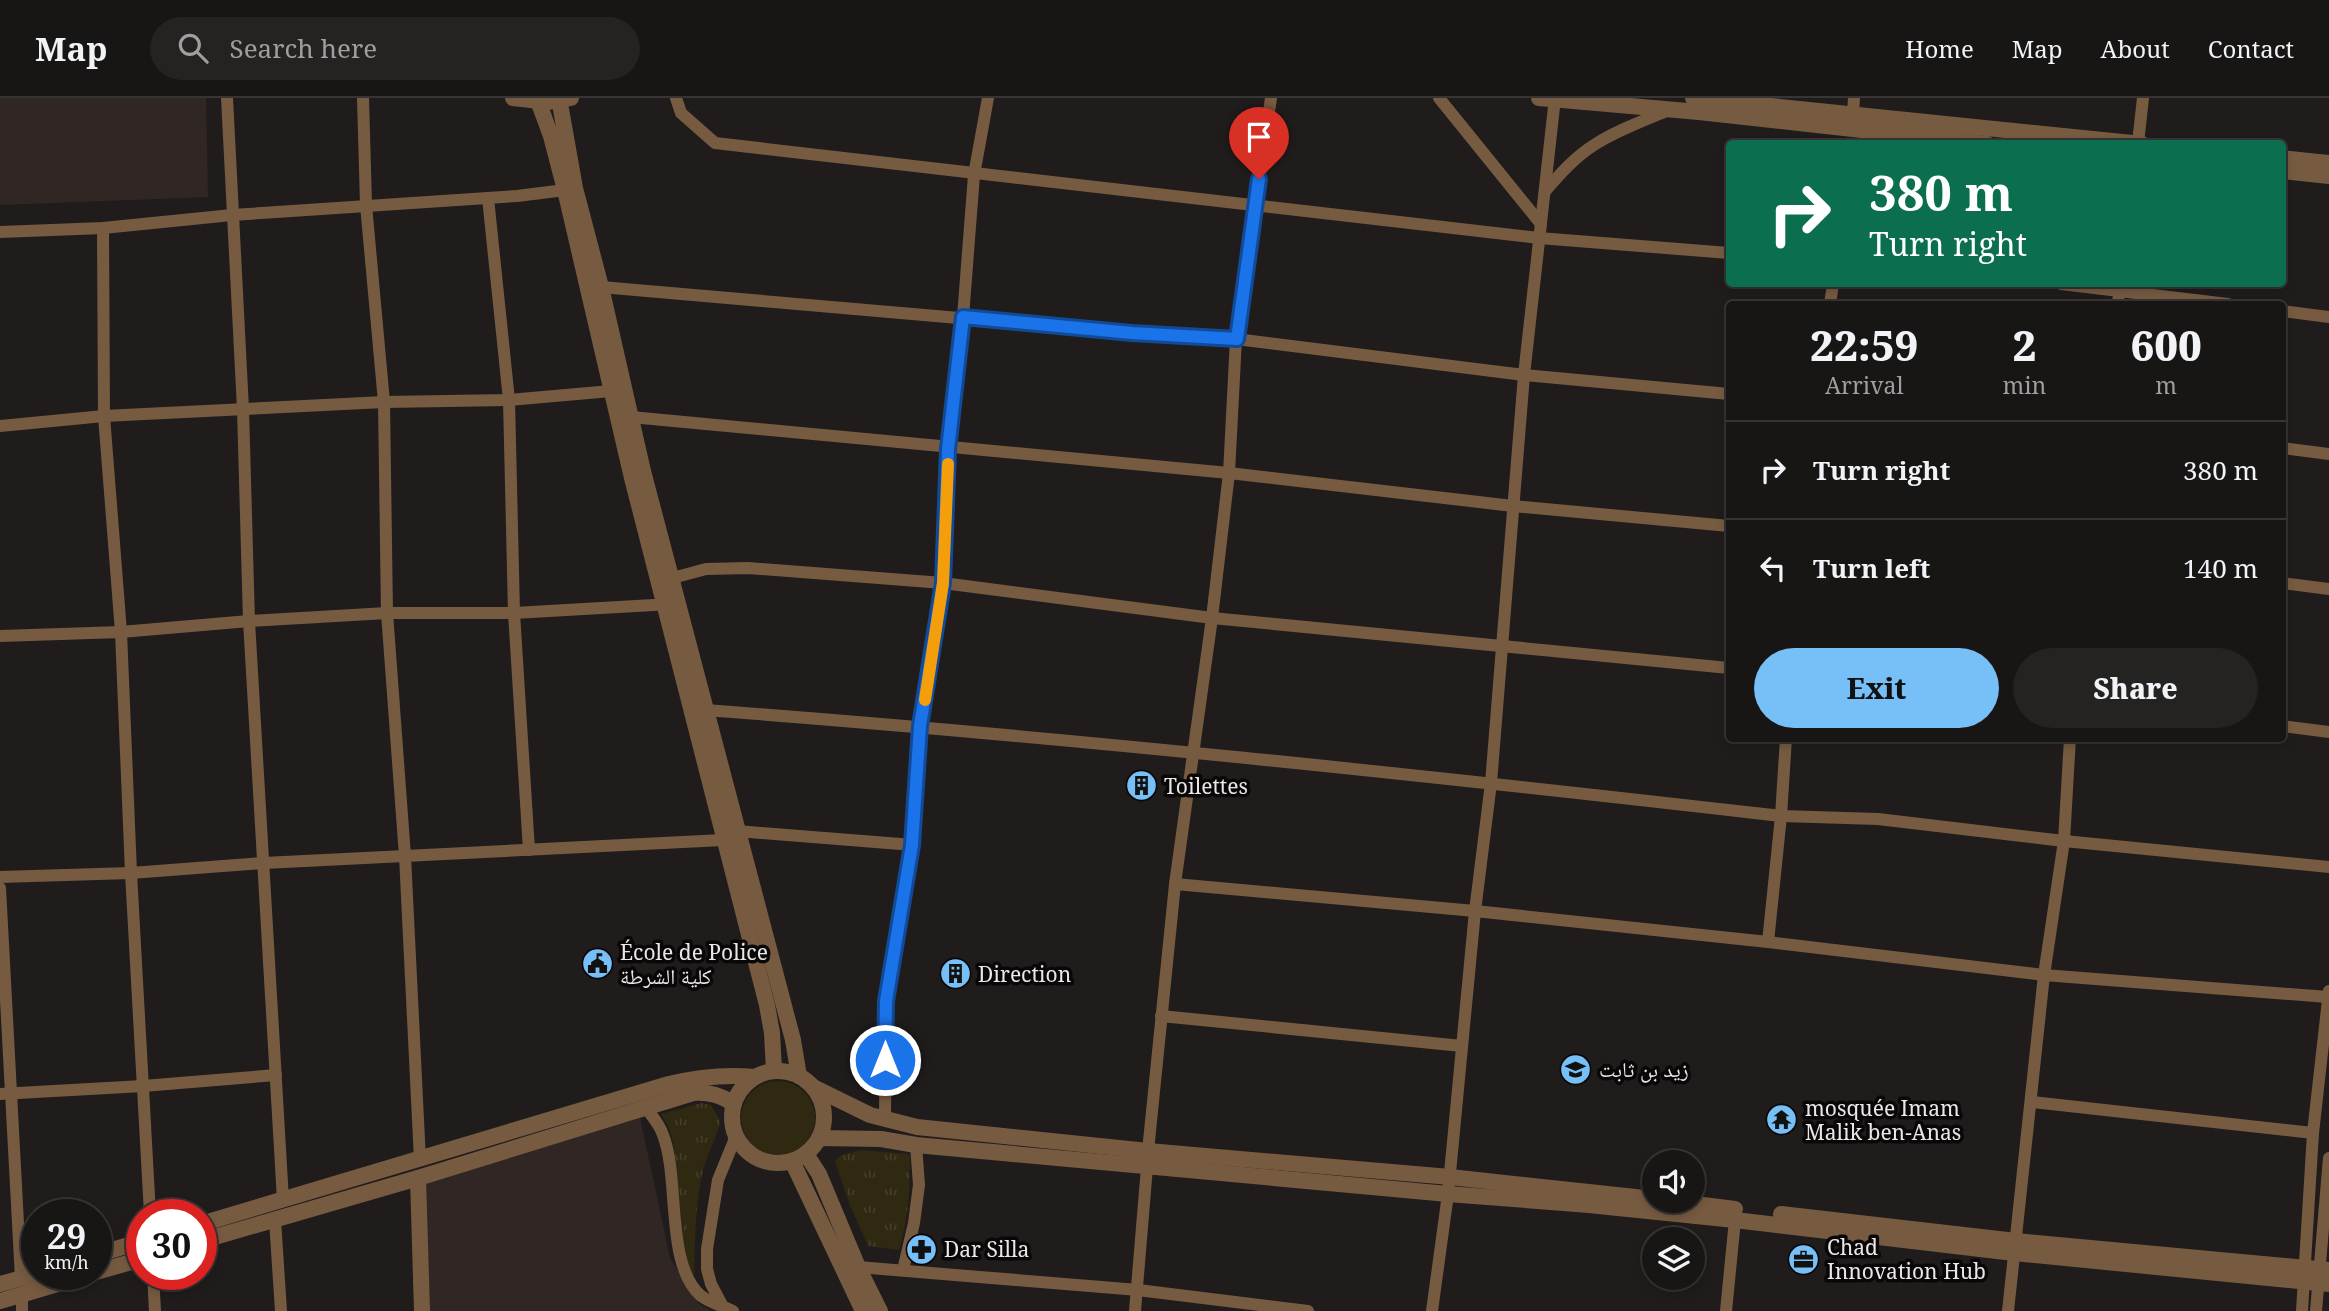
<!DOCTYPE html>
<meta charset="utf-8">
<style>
:root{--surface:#181515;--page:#252222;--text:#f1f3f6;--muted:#9f9fa0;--line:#363434;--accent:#77bff7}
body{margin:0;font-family:"Noto Serif","Noto Naskh Arabic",serif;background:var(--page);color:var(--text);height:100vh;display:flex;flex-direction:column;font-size:26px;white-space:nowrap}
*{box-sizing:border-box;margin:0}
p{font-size:23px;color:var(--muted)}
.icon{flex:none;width:38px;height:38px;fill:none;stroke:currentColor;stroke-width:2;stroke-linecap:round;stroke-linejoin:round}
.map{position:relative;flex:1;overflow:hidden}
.sheet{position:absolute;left:1726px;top:203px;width:560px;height:441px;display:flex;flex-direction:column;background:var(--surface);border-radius:7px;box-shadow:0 4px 10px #0003,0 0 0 2px var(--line)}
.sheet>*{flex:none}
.hud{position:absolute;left:1726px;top:42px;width:560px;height:147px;border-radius:7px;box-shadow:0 4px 10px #0003,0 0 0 2px var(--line);background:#0b6e4f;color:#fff;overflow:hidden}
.buttons{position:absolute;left:1642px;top:1052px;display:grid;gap:14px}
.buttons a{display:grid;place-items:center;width:63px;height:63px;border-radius:50%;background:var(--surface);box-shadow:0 4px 10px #0003,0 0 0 2px var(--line);font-size:35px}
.speed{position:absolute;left:21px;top:1101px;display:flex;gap:14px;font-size:35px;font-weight:700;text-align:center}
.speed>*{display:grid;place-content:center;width:91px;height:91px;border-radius:50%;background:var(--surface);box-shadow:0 4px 10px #0003,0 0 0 2px var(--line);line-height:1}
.speed small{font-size:18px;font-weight:400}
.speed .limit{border:10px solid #d22;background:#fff;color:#111}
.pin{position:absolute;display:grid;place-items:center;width:60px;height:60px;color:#fff;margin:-72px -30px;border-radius:50% 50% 50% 0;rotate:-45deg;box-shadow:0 0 7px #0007}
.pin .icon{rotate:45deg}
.me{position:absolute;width:77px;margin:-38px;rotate:0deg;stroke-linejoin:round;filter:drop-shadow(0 0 5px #0008)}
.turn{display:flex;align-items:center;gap:24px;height:147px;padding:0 28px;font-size:32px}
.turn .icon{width:91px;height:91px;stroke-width:2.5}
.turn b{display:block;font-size:49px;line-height:60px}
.eta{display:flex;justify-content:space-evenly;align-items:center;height:119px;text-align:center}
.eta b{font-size:42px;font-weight:800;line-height:49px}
.button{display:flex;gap:14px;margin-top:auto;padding:14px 28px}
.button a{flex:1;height:80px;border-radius:42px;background:var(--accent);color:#111;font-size:28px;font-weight:800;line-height:80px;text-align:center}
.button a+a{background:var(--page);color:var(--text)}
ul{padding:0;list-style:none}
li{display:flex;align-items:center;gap:21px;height:98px;padding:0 28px;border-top:2px solid var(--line)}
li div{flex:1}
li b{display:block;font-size:26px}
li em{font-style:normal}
header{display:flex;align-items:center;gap:42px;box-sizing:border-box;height:98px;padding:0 35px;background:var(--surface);border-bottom:2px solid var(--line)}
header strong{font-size:33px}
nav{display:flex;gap:38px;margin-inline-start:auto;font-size:24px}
.search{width:490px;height:63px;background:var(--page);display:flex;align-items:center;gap:18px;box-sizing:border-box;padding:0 24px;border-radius:38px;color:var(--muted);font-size:26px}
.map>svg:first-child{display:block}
</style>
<header>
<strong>Map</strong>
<div class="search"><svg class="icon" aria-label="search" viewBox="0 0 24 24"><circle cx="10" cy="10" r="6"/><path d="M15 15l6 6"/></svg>Search here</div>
<nav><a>Home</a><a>Map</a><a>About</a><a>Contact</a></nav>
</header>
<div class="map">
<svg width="2329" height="1213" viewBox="0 0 2329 1213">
<defs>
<pattern id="park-tufts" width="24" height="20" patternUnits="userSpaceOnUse" patternTransform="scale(1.75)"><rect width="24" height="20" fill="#2f2911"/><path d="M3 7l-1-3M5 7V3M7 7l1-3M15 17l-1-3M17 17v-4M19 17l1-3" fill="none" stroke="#433e28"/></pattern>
</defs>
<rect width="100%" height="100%" fill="#201c1c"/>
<g fill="#302624">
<polygon points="0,0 206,0 208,99 0,107"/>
<polygon points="640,1020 670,1160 699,1206 712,1213 429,1213 425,1085"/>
</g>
<circle fill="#2f2911" cx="778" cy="1020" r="37"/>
<g fill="url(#park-tufts)">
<path d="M701,1005l10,2 9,15c-2,16 -11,30 -16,46 -9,35 -9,75 -10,111l-9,-17 -12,-117 -5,-18 -7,-11z"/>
<path d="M861,1052l49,4c0,34 -1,63 -11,96l-31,-4 -18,-41 -15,-43 5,-6z"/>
</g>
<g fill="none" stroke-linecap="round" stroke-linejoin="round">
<g stroke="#765b41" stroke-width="12">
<polyline points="227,0 243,311 249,523 283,1102"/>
<polyline points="363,0 366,107 384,304 387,515 405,758 420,1062"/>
<polyline points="676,0 681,15 715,45 1539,140 1729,155"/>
<polyline points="1439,0 1541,126"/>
<polyline points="1853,15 1854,0"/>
<polyline points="2138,45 2143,0"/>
<path d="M1546,92c14,-16 29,-33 48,-45 23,-15 49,-24 75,-35"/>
<polyline points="488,100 509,302 514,515 529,752"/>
<polyline points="103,130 104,318 121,534 131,775 150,1116"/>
<polyline points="0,134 103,130 232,117 517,98 565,92"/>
<polyline points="2061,186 2228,206"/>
<polyline points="601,189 1132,235 1236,241 1524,277 1729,296"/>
<polyline points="1830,206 1833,186"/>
<polyline points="2118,206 2120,186"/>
<polyline points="2282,213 2329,219"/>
<polyline points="631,319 1229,375 1513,408 1729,428"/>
<polyline points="0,328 104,318 384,304 509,302 611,293"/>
<polyline points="2282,350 2329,356"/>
<polyline points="665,482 706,471 748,470 943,485 1212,520 1729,570"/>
<polyline points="2282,485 2329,491"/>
<polyline points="0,538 121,534 249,523 387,515 514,515 671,506"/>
<path d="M705,612c360,27 718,65 1076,106l97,3 186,22 265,26"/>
<polyline points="2282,628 2329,634"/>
<polyline points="737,733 913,747"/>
<polyline points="0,779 131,775 264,765 723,742"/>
<polyline points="1175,786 1475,813 1768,844 1781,718 1786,640"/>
<polyline points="0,790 21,1181"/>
<polyline points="1768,844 2044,877 2328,899"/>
<polyline points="1161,918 1462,948"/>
<polyline points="0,996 143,988 276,977"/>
<polyline points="2032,1004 2313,1035"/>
<path d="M646,1010c6,8 14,17 17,27 17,43 2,128 37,160 8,7 23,11 33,16"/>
<polyline points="885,1020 886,903 913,747 920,628 943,485 948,351 963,219 974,77 988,0"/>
<polyline points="1148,1053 1175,786 1212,520 1229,375 1236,241 1271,0"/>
<polyline points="275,1122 281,1213"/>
<polyline points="858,1169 1138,1192 1308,1213"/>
<polyline points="903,1172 914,1125 919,1087 916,1047"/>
<polyline points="153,1176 155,1213"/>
<polyline points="22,1197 22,1213"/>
<polyline points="722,1207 711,1186 707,1171 707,1151 718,1082 736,1038"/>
<polyline points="1135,1213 1147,1069"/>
<polyline points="1432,1213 1448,1096 1475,813 1491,685 1524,277 1555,0"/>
<polyline points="1726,1213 1735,1122"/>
<polyline points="2008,1213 2044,877 2064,743 2070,640"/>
<polyline points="2302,1213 2313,1035 2329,893"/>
<polyline points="2316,1213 2329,1060"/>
</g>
<g stroke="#765b41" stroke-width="16">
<polyline points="513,0 549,4 571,0"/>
<polyline points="537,0 551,38 565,92 632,380 767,907 772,935 774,973"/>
<polyline points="559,0 575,90 601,189 643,373 793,942 799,978"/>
<polyline points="1539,0 1699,14 1987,46"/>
<polyline points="1693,0 2142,46"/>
<polyline points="2282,60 2329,65"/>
<polyline points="2282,73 2329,78"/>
<circle cx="778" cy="1019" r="46"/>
<polyline points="813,989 870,1017 917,1029 1148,1053 1450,1079 1654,1101"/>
<polyline points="819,1040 881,1041 916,1047 1448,1096 1589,1107 1735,1122 2014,1155 2329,1186"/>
<polyline points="806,1056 819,1076 858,1169 880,1213"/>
<polyline points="792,1063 863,1213"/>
<polyline points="418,1080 422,1213"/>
<polyline points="1663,1102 1735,1111"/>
<polyline points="1781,1116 2016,1143 2329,1172"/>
<path d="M201,1126l468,-140c29,-7 56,-10 86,-7"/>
<path d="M201,1143l217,-63 275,-85c17,-1 27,2 41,11"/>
<polyline points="96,1157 142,1143"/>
<polyline points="96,1174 142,1161"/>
<polyline points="0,1186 37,1176"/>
<polyline points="0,1203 91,1176"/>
</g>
</g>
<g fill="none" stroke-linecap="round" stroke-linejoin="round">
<defs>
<polyline id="route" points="885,962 886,903 912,747 920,628 943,485 948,351 963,219 1132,235 1237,241 1259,81"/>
</defs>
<use href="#route" stroke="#114b97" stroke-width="18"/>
<use href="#route" stroke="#1a73e8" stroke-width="12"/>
<polyline stroke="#f59e0b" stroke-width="12" points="925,602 943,485 948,366"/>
</g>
<defs>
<symbol id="building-disc" viewBox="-11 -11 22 22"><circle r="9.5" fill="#77bff7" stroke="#090707"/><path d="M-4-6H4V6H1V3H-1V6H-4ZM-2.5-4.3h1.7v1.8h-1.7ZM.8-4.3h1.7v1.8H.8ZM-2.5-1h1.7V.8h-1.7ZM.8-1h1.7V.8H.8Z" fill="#111"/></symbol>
<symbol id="civic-disc" viewBox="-11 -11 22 22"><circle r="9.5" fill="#77bff7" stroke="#090707"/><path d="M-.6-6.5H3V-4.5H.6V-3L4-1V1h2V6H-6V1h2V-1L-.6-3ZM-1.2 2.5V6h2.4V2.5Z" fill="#111"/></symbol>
<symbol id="school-disc" viewBox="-11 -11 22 22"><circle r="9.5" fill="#77bff7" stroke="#090707"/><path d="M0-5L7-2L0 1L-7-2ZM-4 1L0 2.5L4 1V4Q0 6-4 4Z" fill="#111"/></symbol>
<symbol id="temple-disc" viewBox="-11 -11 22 22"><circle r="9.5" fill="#77bff7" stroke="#090707"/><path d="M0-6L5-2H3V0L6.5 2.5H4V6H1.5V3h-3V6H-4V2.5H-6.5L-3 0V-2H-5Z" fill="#111"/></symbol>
<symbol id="pharmacy-disc" viewBox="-11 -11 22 22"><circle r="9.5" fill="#77bff7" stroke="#090707"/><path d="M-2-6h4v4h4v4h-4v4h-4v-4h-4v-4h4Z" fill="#111"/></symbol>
<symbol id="office-disc" viewBox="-11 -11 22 22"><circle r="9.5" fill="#77bff7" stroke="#090707"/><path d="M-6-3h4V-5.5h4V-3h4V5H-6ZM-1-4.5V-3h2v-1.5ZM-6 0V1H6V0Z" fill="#111"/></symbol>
</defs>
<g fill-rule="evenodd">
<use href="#building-disc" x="1124" y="670" width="35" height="35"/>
<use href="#civic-disc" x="580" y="848" width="35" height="35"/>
<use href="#building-disc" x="938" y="858" width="35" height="35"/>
<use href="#school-disc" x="1558" y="954" width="35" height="35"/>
<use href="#temple-disc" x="1764" y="1004" width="35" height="35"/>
<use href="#pharmacy-disc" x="904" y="1134" width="35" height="35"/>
<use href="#office-disc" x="1786" y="1144" width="35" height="35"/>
</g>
<g text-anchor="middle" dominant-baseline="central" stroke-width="7" stroke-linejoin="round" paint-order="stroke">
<g font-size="21" fill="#eae7e7" stroke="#090707" text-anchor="start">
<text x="1164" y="688">Toilettes</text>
<text x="620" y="854">École de Police<tspan x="620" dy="24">كلية الشرطة</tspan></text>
<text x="978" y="876">Direction</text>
<text x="1599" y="971">زيد بن ثابت</text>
<text x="1805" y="1010">mosquée Imam<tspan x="1805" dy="24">Malik ben-Anas</tspan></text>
<text x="1827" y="1149">Chad<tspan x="1827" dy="24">Innovation Hub</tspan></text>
<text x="944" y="1151">Dar Silla</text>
</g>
</g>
</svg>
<div class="buttons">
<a><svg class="icon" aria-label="sound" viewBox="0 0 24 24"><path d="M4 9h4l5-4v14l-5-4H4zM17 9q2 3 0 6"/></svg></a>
<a><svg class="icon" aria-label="layers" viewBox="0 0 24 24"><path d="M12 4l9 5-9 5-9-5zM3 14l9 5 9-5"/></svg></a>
</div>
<div class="speed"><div>29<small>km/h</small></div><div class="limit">30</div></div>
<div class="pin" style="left:1259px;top:81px;background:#d93025"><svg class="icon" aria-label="arrive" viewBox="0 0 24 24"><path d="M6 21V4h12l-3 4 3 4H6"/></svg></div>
<svg class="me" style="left:885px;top:962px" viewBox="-20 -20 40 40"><circle r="17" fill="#1a73e8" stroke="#fff" stroke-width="3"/><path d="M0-11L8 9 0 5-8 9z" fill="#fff"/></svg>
<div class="hud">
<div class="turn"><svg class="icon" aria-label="right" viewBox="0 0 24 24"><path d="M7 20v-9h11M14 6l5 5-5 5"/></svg><div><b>380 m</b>Turn right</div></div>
</div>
<section class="sheet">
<div class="eta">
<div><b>22:59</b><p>Arrival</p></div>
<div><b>2</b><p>min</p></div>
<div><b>600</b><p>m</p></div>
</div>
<ul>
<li><svg class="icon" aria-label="right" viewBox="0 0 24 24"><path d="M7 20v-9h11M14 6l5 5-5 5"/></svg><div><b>Turn right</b></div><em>380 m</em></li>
<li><svg class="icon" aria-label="left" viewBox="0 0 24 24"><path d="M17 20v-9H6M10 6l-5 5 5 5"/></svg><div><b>Turn left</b></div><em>140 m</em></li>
</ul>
<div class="button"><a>Exit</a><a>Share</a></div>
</section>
</div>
